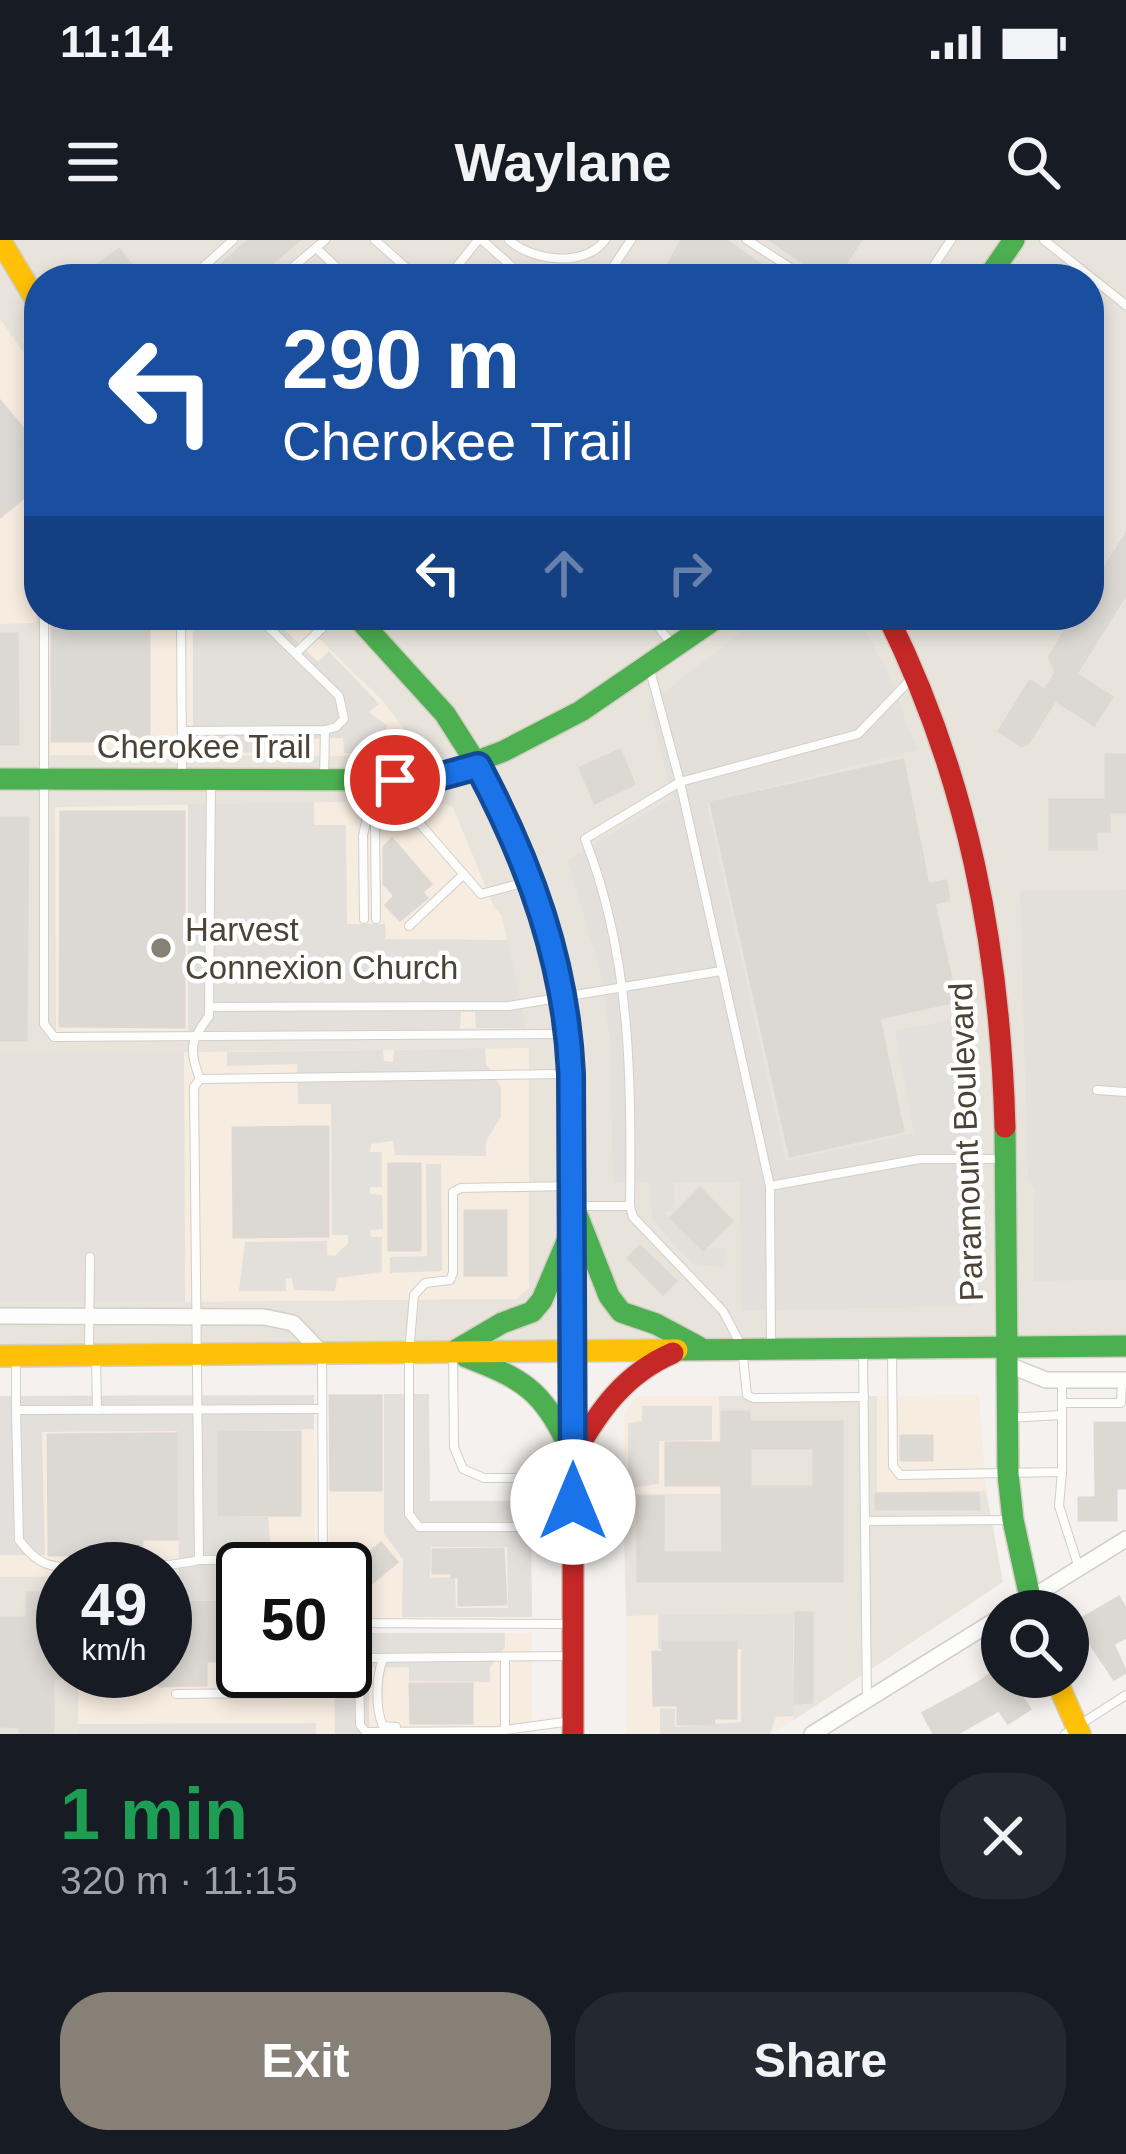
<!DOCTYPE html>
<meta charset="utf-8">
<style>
:root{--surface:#171b24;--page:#242831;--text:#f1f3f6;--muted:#9ea1a6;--accent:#878077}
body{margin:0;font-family:Helvetica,sans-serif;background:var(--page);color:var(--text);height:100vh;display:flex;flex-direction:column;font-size:45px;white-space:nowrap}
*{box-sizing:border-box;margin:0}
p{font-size:39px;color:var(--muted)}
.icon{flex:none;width:66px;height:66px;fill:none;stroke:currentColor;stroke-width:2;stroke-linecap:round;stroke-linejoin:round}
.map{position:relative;height:1494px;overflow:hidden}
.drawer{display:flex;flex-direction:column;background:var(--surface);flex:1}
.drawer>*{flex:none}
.hud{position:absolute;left:24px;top:24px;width:1080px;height:366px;border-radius:48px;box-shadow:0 6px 18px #0003;background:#1a4fa0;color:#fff;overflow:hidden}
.controls{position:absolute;left:981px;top:1350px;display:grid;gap:24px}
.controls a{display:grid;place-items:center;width:108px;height:108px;border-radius:50%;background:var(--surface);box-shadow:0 6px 18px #0003;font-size:60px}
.speed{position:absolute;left:36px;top:1302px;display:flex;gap:24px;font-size:60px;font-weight:700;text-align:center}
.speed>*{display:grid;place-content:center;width:156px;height:156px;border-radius:50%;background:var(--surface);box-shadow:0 6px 18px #0003;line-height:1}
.speed small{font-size:30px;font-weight:400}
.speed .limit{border:6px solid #111;border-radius:18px;background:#fff;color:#111}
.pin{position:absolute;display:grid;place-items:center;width:102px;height:102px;color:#fff;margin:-51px;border:6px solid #fff;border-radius:50%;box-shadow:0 3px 12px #0007}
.me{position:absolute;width:132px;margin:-66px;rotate:0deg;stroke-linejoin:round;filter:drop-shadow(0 0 9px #0008)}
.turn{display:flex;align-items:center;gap:42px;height:252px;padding:0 60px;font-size:54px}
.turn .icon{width:156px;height:156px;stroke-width:2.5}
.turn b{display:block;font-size:84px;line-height:102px}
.lanes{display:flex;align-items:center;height:114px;padding:0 60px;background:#0003;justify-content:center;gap:60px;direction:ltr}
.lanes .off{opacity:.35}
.round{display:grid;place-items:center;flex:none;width:126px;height:126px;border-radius:48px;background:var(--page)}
.summary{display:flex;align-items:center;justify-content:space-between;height:204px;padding:0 60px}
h1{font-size:72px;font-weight:600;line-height:90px;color:#1e9e55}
.primary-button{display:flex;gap:24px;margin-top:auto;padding:24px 60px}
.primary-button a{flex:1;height:138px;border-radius:48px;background:var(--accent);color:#fff;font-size:48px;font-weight:600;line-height:138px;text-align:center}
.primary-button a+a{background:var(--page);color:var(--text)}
.status{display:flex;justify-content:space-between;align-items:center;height:84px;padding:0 60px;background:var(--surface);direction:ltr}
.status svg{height:33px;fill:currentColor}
header{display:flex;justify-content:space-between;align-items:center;height:156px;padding:0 60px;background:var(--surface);font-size:54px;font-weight:600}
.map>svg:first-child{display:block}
</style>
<div class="status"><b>11:14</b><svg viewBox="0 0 49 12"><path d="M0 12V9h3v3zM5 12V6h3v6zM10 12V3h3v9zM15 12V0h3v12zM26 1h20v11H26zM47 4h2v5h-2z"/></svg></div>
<header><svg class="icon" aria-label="menu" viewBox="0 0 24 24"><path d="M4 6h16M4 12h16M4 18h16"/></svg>Waylane<svg class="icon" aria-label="search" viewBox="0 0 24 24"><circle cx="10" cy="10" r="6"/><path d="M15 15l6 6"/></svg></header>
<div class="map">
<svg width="1126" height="1494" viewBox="0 0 1126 1494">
<rect width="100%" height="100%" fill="#f4f1ee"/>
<g fill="#e8e3db" fill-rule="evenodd">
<path d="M0,0h1126v1108l-1126,4zM39,39h1050v336h-1050z"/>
<polygon points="719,1156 877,1156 877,1251 986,1251 1003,1342 794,1480 793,1374 626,1376 623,1254 720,1254"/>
<polygon points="63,1336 63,1431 78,1431 78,1494 0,1494 0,1337"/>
</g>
<g fill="#f7ece0">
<polygon points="0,79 39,134 36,383 0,384"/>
<polygon points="49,375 295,375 382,460 417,506 417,512 413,516 50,515"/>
<polygon points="334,562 439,562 453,567 494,667 502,676 526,788 56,792 55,567"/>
<polygon points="529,808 529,1048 516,1059 185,1062 184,812"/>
<polygon points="329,1154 429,1154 430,1262 531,1261 532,1377 345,1378 345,1329 329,1329"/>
<polygon points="314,1155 315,1329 243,1329 243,1431 345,1431 345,1393 532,1393 532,1494 316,1494 315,1483 78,1484 78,1431 165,1431 165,1329 63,1329 63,1336 0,1337 0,1156"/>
<polygon points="979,1155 986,1251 877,1252 877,1156"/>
<polygon points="637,1156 719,1156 720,1254 623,1254 624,1175"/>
<polygon points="793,1373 794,1480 770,1494 626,1494 626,1376"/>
</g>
<g fill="#e7e1dd">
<polygon points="184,812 185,1062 0,1062 0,813"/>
<polygon points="316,1483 316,1494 78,1494 78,1484"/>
</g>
<g fill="#e3e0dc" fill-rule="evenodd">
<polygon points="193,375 290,375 284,389 318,422 329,411 379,464 369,472 388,486 378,505 365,498 364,513 344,513 343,498 300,499 299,513 210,512 209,499 193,497"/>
<polygon points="763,375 856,375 885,427 917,510 707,563 786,921 914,893 895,791 974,775 980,1054 971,1066 741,1071 740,942 674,943 674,971 664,972 702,1012 709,1008 725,1008 724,1027 692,1024 652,979 651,943 613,943 610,800 601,734 567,620 673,557 649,464"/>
<polygon points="314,562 314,585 346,585 347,684 385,684 386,699 508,700 526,788 476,788 475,772 461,772 460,789 188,791 188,564"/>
<polygon points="1126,650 1126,1040 1033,1041 1034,948 1028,940 1020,651"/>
<polygon points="485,808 486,824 501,847 501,877 486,901 486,916 395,915 393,901 371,904 370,912 382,912 382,947 370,947 370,954 382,955 383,989 370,990 371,997 382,997 382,1032 337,1038 335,1051 294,1050 292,1038 286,1039 286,1051 239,1051 245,1002 327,1001 327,1015 335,1016 348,1003 348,995 332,995 331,864 298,864 297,824 227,826 227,812 383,810 384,821 393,822 394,810"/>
<polygon points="426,924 441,924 442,1031 390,1033 390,1017 427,1016"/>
<path d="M384,1154h45l1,107h101l1,116h-130l1,-58 -19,-25zM507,1307l1,61h-52l-1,-31 -25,1 1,-31z"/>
<polygon points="314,1155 314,1189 218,1191 218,1276 268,1277 270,1301 279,1307 315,1307 315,1329 243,1329 243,1431 291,1431 288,1451 281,1459 240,1459 239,1360 165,1360 165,1335 179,1335 177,1191 42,1192 45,1315 0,1315 0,1156"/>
<polygon points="642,1166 712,1166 712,1200 659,1201 659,1244 628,1248 628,1183 642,1181"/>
<polygon points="793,1373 794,1476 776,1477 770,1494 660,1494 660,1468 675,1469 675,1487 741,1482 741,1409 658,1409 658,1375"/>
<polygon points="350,1393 505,1393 505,1407 490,1427 490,1442 409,1441 409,1427 369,1428 369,1494 335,1494 334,1431 345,1431 345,1401 350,1401"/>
</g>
<g fill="#dcd9d3" stroke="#ddd8d3" stroke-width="3" fill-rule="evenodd">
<polygon points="249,0 299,0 254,39 205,39"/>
<polygon points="682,0 725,0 781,39 673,39 663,34"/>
<polygon points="770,0 861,0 835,39 828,39"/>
<polygon points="119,9 142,39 106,39 96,26"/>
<polygon points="0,161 30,197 22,203 39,223 39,245 0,277"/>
<polygon points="1126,294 1126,354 1076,434 1112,457 1094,485 1055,460 1028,503 1022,506 999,491 1030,441 1045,451 1056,432 1049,417 1075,375 1089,375 1089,353"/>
<polygon points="83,375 149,375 149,501 52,501 52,382 83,381"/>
<polygon points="0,394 17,394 18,504 0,504"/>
<polygon points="620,510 634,544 595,563 580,528"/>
<polygon points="1106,515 1126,515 1126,572 1109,572 1109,591 1096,591 1096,609 1050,609 1050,560 1106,560"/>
<polygon points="903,520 928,644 946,641 949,660 934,663 956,761 879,778 903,891 790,916 711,563"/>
<polygon points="61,572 184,572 184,787 60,786"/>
<polygon points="0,578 28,578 26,800 0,800"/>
<polygon points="392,599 431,644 422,652 427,658 400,680 386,665 395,656 384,644 384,607"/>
<polygon points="328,887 328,996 234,997 233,888"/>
<rect x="389" y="924" width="31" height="86"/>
<polygon points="700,948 732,981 703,1010 671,978"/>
<rect x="465" y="971" width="41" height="64"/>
<polygon points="640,1006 676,1041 663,1054 628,1018"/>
<polygon points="330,1156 381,1156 381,1250 331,1250"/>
<path d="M722,1172h27l1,10h92v159h-204l-1,-84h26v56h60l-1,-68h-56v-42h56zM750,1208h64v39h-64z"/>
<polygon points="1095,1183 1126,1183 1126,1248 1116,1248 1116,1280 1079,1280 1079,1258 1096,1258"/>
<rect x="219" y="1192" width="81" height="83"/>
<polygon points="154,1194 176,1194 177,1299 142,1299 142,1314 49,1315 48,1195"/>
<rect x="901" y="1196" width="31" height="24"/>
<polygon points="876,1254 978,1254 979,1269 876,1269"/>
<polygon points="381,1303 397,1322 357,1355 345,1340 345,1333"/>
<polygon points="503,1309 506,1364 459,1365 459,1337 452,1337 452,1333 433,1333 433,1310"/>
<polygon points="27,1353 63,1353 63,1438 53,1438 53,1494 20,1494 20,1487 0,1486 0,1378 27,1378"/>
<polygon points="1119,1357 1126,1370 1126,1397 1113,1404 1126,1432 1114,1439 1076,1382"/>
<polygon points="165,1362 237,1362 237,1421 206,1421 206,1445 159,1446 159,1431 165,1431"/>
<polygon points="796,1373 812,1373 812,1462 795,1463"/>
<polygon points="663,1402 736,1402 736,1478 713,1478 714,1484 678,1484 678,1465 654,1465 653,1412 663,1412"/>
<polygon points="1002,1425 1002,1437 1008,1437 1030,1469 1008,1483 999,1470 956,1494 934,1494 923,1473 980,1442"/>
<polygon points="410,1444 472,1444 472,1483 411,1483"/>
</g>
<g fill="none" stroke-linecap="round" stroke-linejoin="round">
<defs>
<g id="lane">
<polyline points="375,0 419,39"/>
<polyline points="482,0 526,39"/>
<path d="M509,0c23,21 76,28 96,0"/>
<polyline points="747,0 808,39"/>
<polyline points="1044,0 1126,65"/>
<polyline points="316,8 349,39"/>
<polyline points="190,39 233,0"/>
<polyline points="279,39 325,0"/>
<polyline points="447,39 478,0"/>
<polyline points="605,39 631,0"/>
<polyline points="925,39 951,0"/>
<polyline points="44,375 44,784 54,797 561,794"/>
<polyline points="181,375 182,537"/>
<polyline points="649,375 674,407"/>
<polyline points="296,413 336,375"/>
<polyline points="651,434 680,542 770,946"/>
<polyline points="182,491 325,490 336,487 344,479 339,456 256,375"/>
<polyline points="324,538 325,490"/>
<polyline points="364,542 367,578 420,584 481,654 526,642"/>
<polyline points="375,582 376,679"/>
<polyline points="364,679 363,595 367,578"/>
<polyline points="409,686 464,634"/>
<polyline points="210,767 509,766 721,731"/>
<path d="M200,839c-12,-30 -9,-39 9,-63l2,-236"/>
<polyline points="1097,850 1126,852"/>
<polyline points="577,966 630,966 633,977 723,1071 742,1107 747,1155 753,1158 864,1157"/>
<path d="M630,966c2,-123 1,-251 -45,-367l95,-57 178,-48 56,-58"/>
<polyline points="771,1107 770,946 920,919 1003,919"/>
<polyline points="863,1110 867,1460"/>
<polyline points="892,1110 893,1226 900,1235 1062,1232 1062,1142"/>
<polyline points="89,1111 90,1017"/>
<polyline points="453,1113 454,1207 463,1229 484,1238 567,1238"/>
<polyline points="322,1115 323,1329"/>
<polyline points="96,1117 97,1170"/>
<polyline points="16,1118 16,1170 322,1169"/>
<polyline points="1062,1163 1121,1163 1122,1142"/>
<path d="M16,1170l3,130c7,9 16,20 28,24 29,10 122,3 152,-4l-5,-473 6,-8 363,-5"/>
<polyline points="1007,1178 1062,1175"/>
<polyline points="1062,1232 1059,1266 1079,1328"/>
<polyline points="865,1281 1012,1280"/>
<polyline points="571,1287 419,1287 409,1274 409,1113 414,1055 425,1043 450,1040 453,1033 453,952 461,948 572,946"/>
<polyline points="199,1320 323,1319"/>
<polyline points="345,1383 571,1384"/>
<polyline points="505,1417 505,1490"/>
<path d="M383,1419c-7,18 -8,50 0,67l13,1"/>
<polyline points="176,1454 264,1453 275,1445 276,1431"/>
<polyline points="571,1481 498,1491 366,1492 360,1485 359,1424 366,1418 571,1416"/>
<polyline points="1065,1494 1126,1455"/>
</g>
<g id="street">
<polyline points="0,1076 264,1077 293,1083 322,1113"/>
<polyline points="1004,1123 1046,1140 1126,1140"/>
<polyline points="1010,1371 1126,1299"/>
<polyline points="812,1494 1002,1376"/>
</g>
<g id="fast">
<polyline points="987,39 1014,0"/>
<polyline points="355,375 445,474 478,526 518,607 548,684 565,758 573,918 573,1252"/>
<polyline points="0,539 427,540 504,511 581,471 721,375"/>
<polyline points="1005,887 1008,1234 1013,1280 1033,1371"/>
<polyline points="578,977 609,1056 621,1072 656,1084 699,1107"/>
<polyline points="456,1110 502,1083 532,1072 542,1060 570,994"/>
<polyline points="677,1110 1126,1106"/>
<path d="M466,1117c55,21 77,33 102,88"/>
</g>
<g id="slow">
<polyline points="0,0 39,65"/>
<polyline points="0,1116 677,1110"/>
<polyline points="1055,1437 1080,1494"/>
</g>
<g id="jam">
<path d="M887,375c81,163 113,332 118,512"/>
<path d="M573,1216c26,-45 51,-82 100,-103"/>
<polyline points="573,1252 573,1494"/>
</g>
</defs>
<use href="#lane" stroke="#d2cfcb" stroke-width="10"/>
<use href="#street" stroke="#d2cfcb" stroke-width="18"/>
<use href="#fast" stroke="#d4cfc4" stroke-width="24"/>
<use href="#slow" stroke="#d4cfc4" stroke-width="24"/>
<use href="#jam" stroke="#d4cfc4" stroke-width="24"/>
<use href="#lane" stroke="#fdfdfc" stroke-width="8"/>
<use href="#street" stroke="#fdfdfc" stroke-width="15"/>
<use href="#fast" stroke="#4caf50" stroke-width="21"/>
<use href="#slow" stroke="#ffc107" stroke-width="21"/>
<use href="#jam" stroke="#c62828" stroke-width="21"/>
</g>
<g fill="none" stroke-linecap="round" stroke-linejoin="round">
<defs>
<path id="route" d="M395,540h32l51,-14c52,98 88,197 93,308l2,428"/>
</defs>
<use href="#route" stroke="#114b97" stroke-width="30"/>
<use href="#route" stroke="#1a73e8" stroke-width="21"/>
</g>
<circle fill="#878077" stroke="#fff" stroke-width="4.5" cx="161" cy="708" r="12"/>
<g text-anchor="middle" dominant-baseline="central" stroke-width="9" stroke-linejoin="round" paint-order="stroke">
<g font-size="33" fill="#4c4337" stroke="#fff">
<text x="204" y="506">Cherokee Trail</text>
<text transform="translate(966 902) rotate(-92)">Paramount Boulevard</text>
</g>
<g font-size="33" fill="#4c4337" stroke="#fff" text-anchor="start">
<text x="185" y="689">Harvest<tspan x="185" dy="38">Connexion Church</tspan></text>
</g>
</g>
</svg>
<div class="controls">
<a><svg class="icon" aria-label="search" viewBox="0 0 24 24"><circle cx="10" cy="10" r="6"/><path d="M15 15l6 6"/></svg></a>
</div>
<div class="speed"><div>49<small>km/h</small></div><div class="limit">50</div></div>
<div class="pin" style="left:395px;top:540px;background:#d93025"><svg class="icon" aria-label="arrive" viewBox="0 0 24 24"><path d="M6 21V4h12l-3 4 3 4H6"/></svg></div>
<svg class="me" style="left:573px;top:1262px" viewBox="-20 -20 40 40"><circle r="19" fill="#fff"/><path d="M0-13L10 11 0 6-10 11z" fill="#1a73e8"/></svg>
<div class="hud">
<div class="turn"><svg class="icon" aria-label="left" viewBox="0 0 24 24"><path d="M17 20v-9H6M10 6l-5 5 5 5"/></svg><div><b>290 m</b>Cherokee Trail</div></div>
<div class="lanes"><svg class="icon" aria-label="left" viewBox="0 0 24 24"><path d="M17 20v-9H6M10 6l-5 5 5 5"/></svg><svg class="icon off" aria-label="ahead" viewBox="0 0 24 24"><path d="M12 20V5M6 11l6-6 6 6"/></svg><svg class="icon off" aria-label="right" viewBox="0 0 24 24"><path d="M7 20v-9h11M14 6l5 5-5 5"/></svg></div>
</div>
</div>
<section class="drawer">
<div class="summary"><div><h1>1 min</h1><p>320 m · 11:15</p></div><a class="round"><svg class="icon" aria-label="close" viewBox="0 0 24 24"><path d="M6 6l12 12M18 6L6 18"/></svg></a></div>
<div class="primary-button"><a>Exit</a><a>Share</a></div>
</section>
